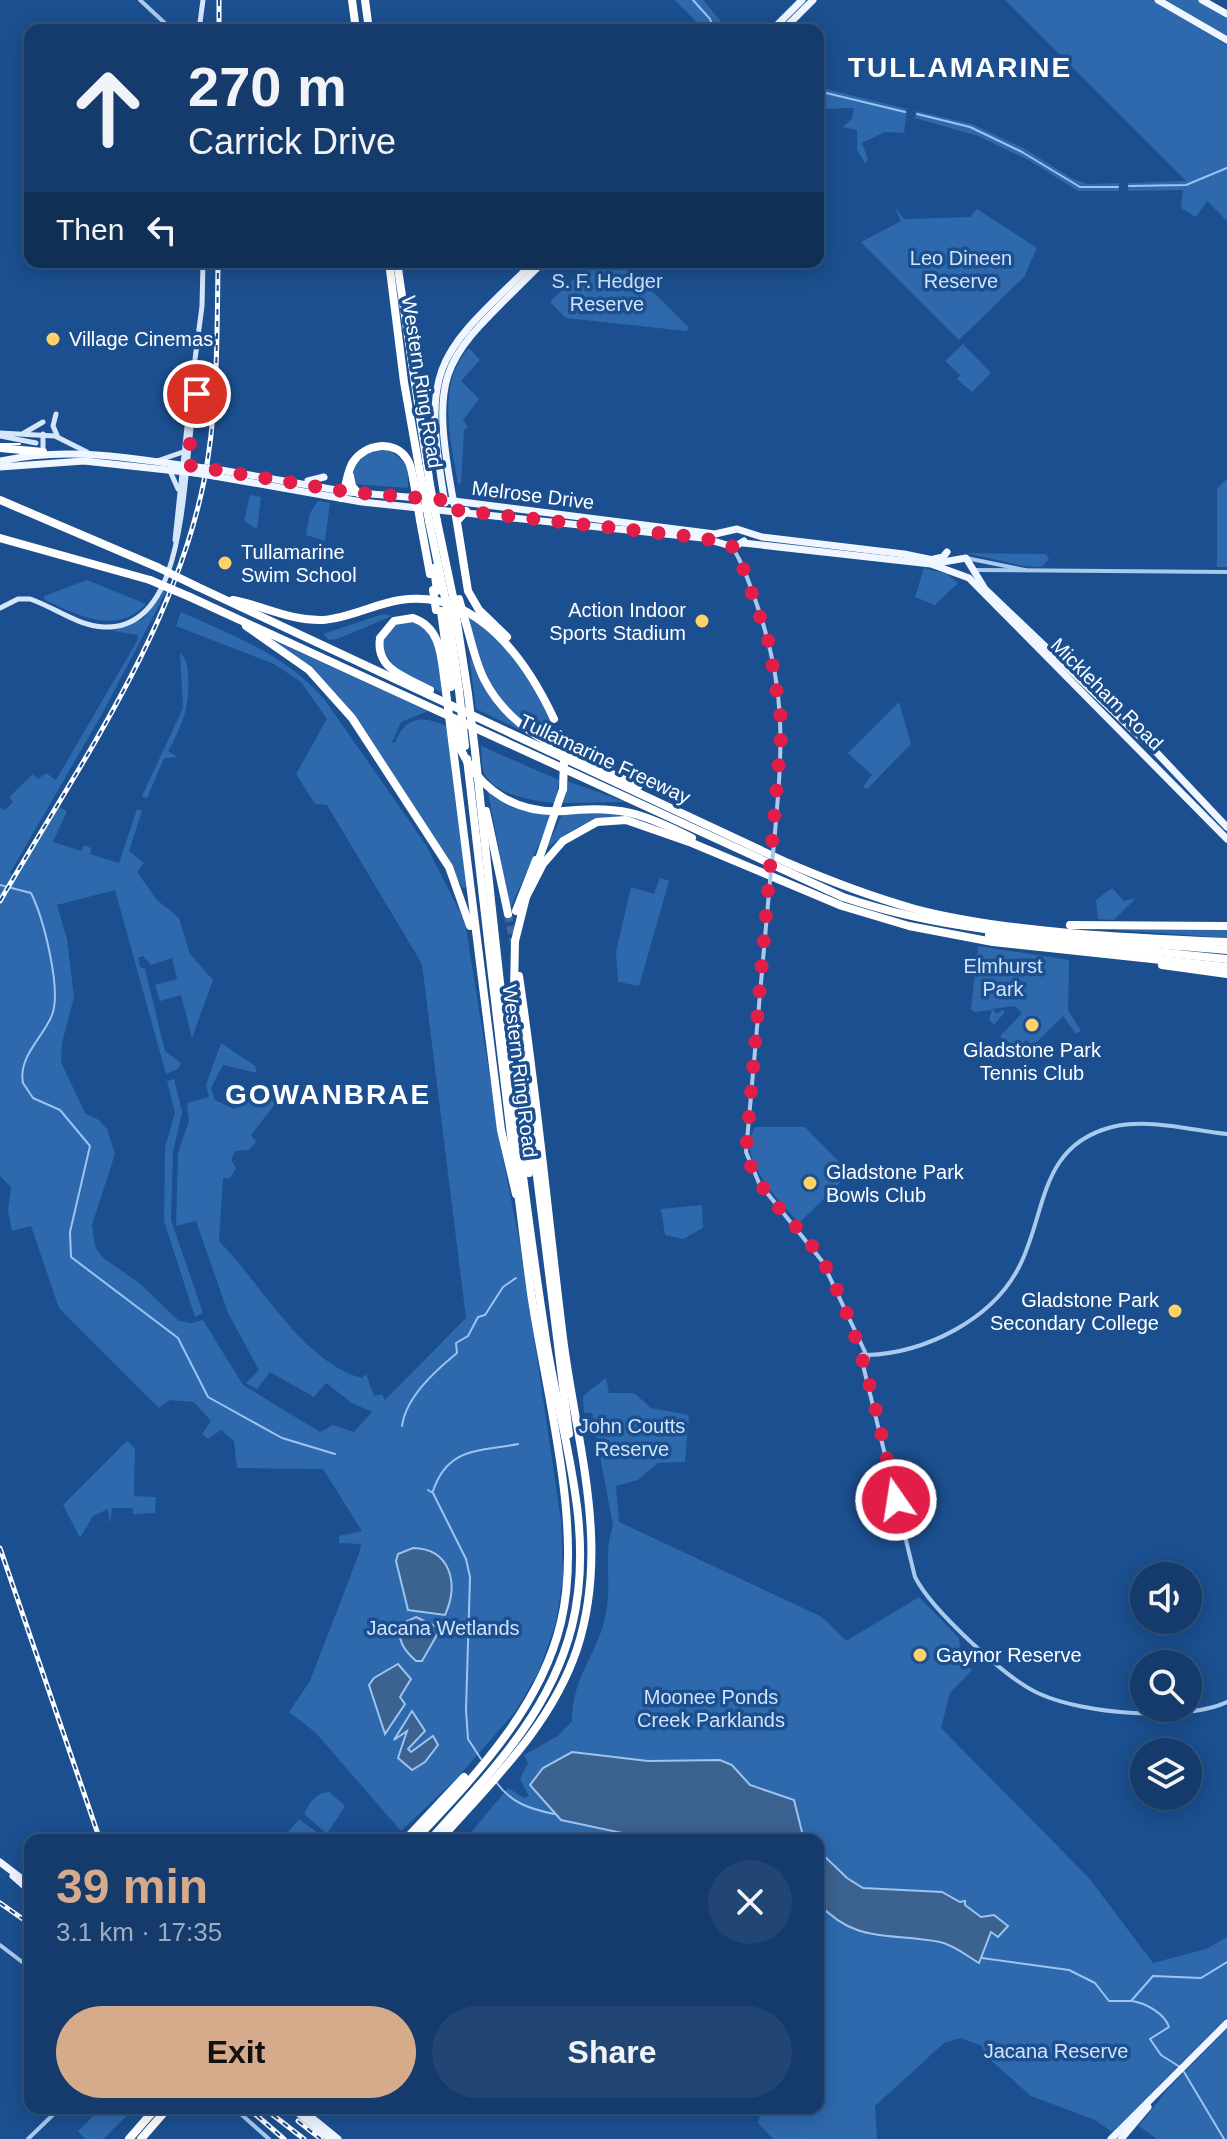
<!DOCTYPE html>
<meta charset="utf-8">
<style>
:root{--surface:#143b6b;--page:#214673;--text:#f1f3f6;--muted:#9dadc1;--line:#33557e;--accent:#d6ab8b}
body{margin:0;font-family:Helvetica,sans-serif;background:var(--page);color:var(--text);height:100vh;display:flex;flex-direction:column;font-size:30px;white-space:nowrap}
*{box-sizing:border-box;margin:0}
p{font-size:26px;color:var(--muted)}
.icon{flex:none;width:44px;height:44px;fill:none;stroke:currentColor;stroke-width:2;stroke-linecap:round;stroke-linejoin:round}
.map{position:relative;flex:1;overflow:hidden}
.panel{position:absolute;left:24px;top:1834px;width:800px;height:280px;display:flex;flex-direction:column;background:var(--surface);border-radius:16px;box-shadow:0 4px 20px #0003,0 0 0 2px var(--line)}
.panel>*{flex:none}
.top-card{position:absolute;left:24px;top:24px;width:800px;height:244px;border-radius:16px;box-shadow:0 4px 20px #0003,0 0 0 2px var(--line);background:#143b6b;color:var(--text);overflow:hidden}
.buttons{position:absolute;left:1130px;top:1562px;display:grid;gap:16px}
.buttons a{display:grid;place-items:center;width:72px;height:72px;border-radius:50%;background:var(--surface);box-shadow:0 4px 20px #0003,0 0 0 2px var(--line);font-size:40px}
.pin{position:absolute;display:grid;place-items:center;width:68px;height:68px;color:#fff;margin:-34px;border:4px solid #fff;border-radius:50%;box-shadow:0 2px 8px #0007}
.me{position:absolute;width:88px;margin:-44px;rotate:347deg;stroke-linejoin:round;filter:drop-shadow(0 0 6px #0008)}
.turn{display:flex;align-items:center;gap:28px;height:168px;padding:0 32px;font-size:36px}
.turn .icon{width:104px;height:104px;stroke-width:2.5}
.turn b{display:block;font-size:56px;line-height:68px}
.then{display:flex;align-items:center;height:76px;padding:0 32px;background:#0003;gap:16px;font-size:30px}
.round{display:grid;place-items:center;flex:none;width:84px;height:84px;border-radius:42px;background:var(--page)}
.head{display:flex;align-items:center;justify-content:space-between;height:136px;padding:0 32px}
h1{font-size:48px;font-weight:700;line-height:60px;color:var(--accent)}
.primary-button{display:flex;gap:16px;margin-top:auto;padding:16px 32px}
.primary-button a{flex:1;height:92px;border-radius:48px;background:var(--accent);color:#111;font-size:32px;font-weight:700;line-height:92px;text-align:center}
.primary-button a+a{background:var(--page);color:var(--text)}
.map>svg:first-child{display:block}
</style>
<div class="map">
<svg width="1227" height="2139" viewBox="0 0 1227 2139">
<rect width="100%" height="100%" fill="#1b4f8f"/>
<g fill="#2e69ad">
<polygon points="675,0 703,0 728,30 704,30"/>
<polygon points="1005,0 1152,0 1227,45 1227,221 1207,201 1196,217 1181,208 1183,190 1128,191 1128,183 1186,181"/>
<polygon points="1165,0 1199,0 1227,16 1227,37"/>
<polygon points="818,87 907,109 904,133 885,132 862,143 868,160 865,163 857,150 857,130 843,127 852,119 854,108 818,109"/>
<polygon points="916,111 972,124 1025,149 1073,179 1088,184 1119,183 1119,191 1078,191 1030,161 978,136 915,118"/>
<polygon points="895,207 904,219 970,217 977,209 1037,248 1024,277 959,340 861,242 901,221"/>
<polygon points="591,262 623,262 689,328 686,331 566,318 550,302"/>
<polygon points="963,344 991,373 972,392 957,379 960,375 945,361"/>
<path d="M469,348l11,12 -19,21 18,18 -16,21 5,7 -4,3 -3,54 -3,-1c-7,-42 -22,-100 11,-135z"/>
<path d="M389,449l19,17v22l-55,-4c-4,-25 15,-33 36,-35z"/>
<polygon points="1227,479 1227,567 1217,567 1217,489"/>
<polygon points="250,495 261,497 257,529 244,521"/>
<polygon points="318,501 330,503 325,541 306,535 310,513"/>
<polygon points="966,553 1046,554 1049,559 1042,567 1023,566"/>
<polygon points="924,568 947,574 958,583 935,605 915,597"/>
<path d="M87,580l59,24c-30,32 -68,11 -101,-4l-1,-4z"/>
<path d="M163,590l3,2 -64,122 -92,159 7,3 40,-70 10,5 -14,31 28,9 3,-6 7,3 -1,6 29,9 18,-54 5,2 -13,40 15,12 -7,9 20,28 22,18 11,36 23,26 -21,58 -11,-43 -21,6 -5,-16 22,-6 -5,-21 -21,7 -8,-9 -5,2 2,9 5,2 20,82 16,12 -3,6 -12,5 -51,-184 -58,15 10,34 7,58 -12,46 -1,19 24,51 14,7 8,9 8,25 -23,71 3,21 7,11 37,26 40,38 13,2 11,-3 40,65 77,47 13,-7 21,7 18,-20 -20,-9 -26,-20 -12,14 -44,-25 -13,17 -11,-6 13,-13 -31,-57 -32,-92 -20,5 2,-73 11,-32 -2,-18 22,-6 -3,-12 15,-42 34,23 2,7 -34,-8 -12,23 4,12 19,9 32,-16 9,11 -24,31 5,7 -8,8 -13,1 -4,9 5,8 -6,10h-7l-4,63c40,40 85,123 143,137l4,-4 8,22 8,-2 3,6 81,-82 -44,-354 -95,-159 -12,-1 -19,-30 31,-55 -26,-37 -27,-18 -98,-38 5,-14c55,25 104,42 144,88l101,145 39,77 38,237 18,90 40,272 2,56 -7,45 -17,49 -24,41 -57,65 -57,54 -86,-99 -26,-20 21,-31 50,-130 1,-7 -22,-1v-7l23,-5 -39,-62 -86,-1 -3,-27 -13,-11 -13,9 -6,-5 9,-13 -17,-19 -24,-2 -11,8 -100,-100 -28,-82 -19,5 -4,-20 3,-24 -11,-11v-369l5,3 8,-8 -4,-5 24,-23 5,5 8,-6 10,7 81,-139 1,-6 -25,-4 30,-12z"/>
<polygon points="383,614 392,616 337,639 329,640 323,634"/>
<path d="M468,615c38,27 79,73 87,120l-3,5c-58,-29 -69,-66 -84,-125z"/>
<path d="M410,621c31,9 29,45 32,72 -27,-15 -53,-20 -61,-52l17,-18z"/>
<path d="M273,640l155,71 -27,11 -9,20 3,1c10,-28 29,-28 53,-16l19,160 -4,1 -115,-181 -32,-35z"/>
<path d="M180,653c7,6 8,15 8,23 2,31 -5,48 -20,75l10,6 -14,1 -17,40 -5,-2 41,-88z"/>
<polygon points="469,655 494,701 526,733 476,709"/>
<polygon points="899,702 911,744 867,789 863,787 872,775 848,753"/>
<path d="M481,746l78,34 -3,23c-21,-2 -62,-8 -72,-30 -3,-8 -2,-19 -3,-27z"/>
<polygon points="567,781 626,802 563,803"/>
<polygon points="488,792 522,810 552,815 510,909"/>
<path d="M620,811l43,16c-8,1 -20,-6 -30,-8 -36,-7 -60,9 -87,30l17,-36z"/>
<polygon points="660,878 669,881 639,986 618,982 616,952 631,887 654,894"/>
<polygon points="1112,888 1124,901 1136,898 1114,920 1098,919 1096,900"/>
<polygon points="1117,927 1227,929 1227,938 1117,930"/>
<polygon points="978,946 1069,960 1068,1010 1081,1031 1076,1034 1063,1016 1033,1046 1026,1040 1015,1051 1000,1036 1022,1013 1015,1006 992,1009 997,1014 1002,1010 1005,1012 994,1025 989,1019 992,1010 974,1012 971,1009"/>
<polygon points="174,1079 182,1112 173,1152 171,1220 203,1313 195,1317 164,1221 165,1147 175,1113 167,1081"/>
<path d="M755,1127h50l45,46 -51,50c-20,-23 -64,-64 -44,-96z"/>
<polygon points="702,1205 703,1228 683,1239 665,1235 661,1209"/>
<path d="M606,1378l3,15h25l17,15 38,7 -4,47 -27,1 -20,17 -22,6 3,36 203,95 24,24 73,-44 40,41 2,19 11,13 -22,23 -9,35 148,150 64,85 53,-14 21,-12v80l-115,115 -17,-12 -64,-24 -46,-41 -3,-9 -21,-8 -17,5 -69,63 2,33h-104l-15,-16 4,-15h56v-268h-353l43,-52 16,10 5,-2 -9,-17 8,-16 -4,-8 34,-19 14,-15c0,-46 27,-68 34,-108 6,-29 -3,-61 7,-87l-21,-113h-8l-1,-17z"/>
<polygon points="127,1441 135,1449 134,1496 156,1497 155,1513 133,1514 133,1508 112,1508 110,1524 108,1509 93,1516 80,1538 63,1505"/>
<path d="M329,1792l16,14 -18,28 -23,-20c6,-11 11,-21 25,-22z"/>
<polygon points="299,1819 323,1837 321,1840 284,1837"/>
<polygon points="1227,2029 1227,2139 1157,2139 1139,2126 1166,2091"/>
<polygon points="101,2108 135,2108 103,2139 85,2139 78,2131"/>
</g>
<g fill="#3c6290" stroke="#9cc4f0" stroke-width="2">
<path d="M413,1548c38,1 46,36 32,67l-37,-5 -12,-49 2,-7z"/>
<path d="M416,1617l21,10 1,6 -16,28h-6c-11,-10 -20,-21 -15,-37z"/>
<polygon points="398,1664 411,1679 400,1697 405,1704 385,1734 369,1685 374,1678"/>
<polygon points="412,1711 425,1731 408,1749 411,1752 433,1736 438,1745 425,1762 412,1770 398,1758 407,1731 394,1740"/>
<polygon points="572,1752 648,1761 720,1760 732,1765 750,1785 794,1800 802,1832 809,1840 655,1840 561,1820 530,1785 543,1768"/>
<path d="M818,1850l29,28 16,10 79,4 18,10 5,-1v4l16,12 13,-2 14,11 -10,11 -7,-5 -12,31c-12,-7 -25,-18 -39,-21 -50,-10 -83,3 -122,-39z"/>
</g>
<g fill="none" stroke-linecap="round" stroke-linejoin="round">
<g stroke="#9cc4f0" stroke-width="2">
<polyline points="693,0 710,19 714,30"/>
<polyline points="818,91 905,112"/>
<polyline points="917,114 970,127 1022,152 1080,187 1118,187"/>
<polyline points="1129,186 1186,185 1227,168"/>
<path d="M0,885l31,8c12,24 31,96 21,122 -9,23 -34,41 -29,68l10,15 27,12 30,36 -20,86 1,25 107,81 30,59 74,41 53,16"/>
<path d="M402,1426c4,-29 33,-55 55,-73l-1,-10 12,-7 10,-19 7,-2 18,-28 13,-9"/>
<polyline points="428,1490 433,1493 466,1559 470,1577 466,1710 468,1739 481,1759"/>
<path d="M433,1491c15,-45 47,-39 85,-47"/>
<path d="M496,1782c15,21 34,27 58,32"/>
<polyline points="982,1958 1069,1970 1095,1983 1109,2001 1131,2001 1153,1976 1201,1978 1227,1962"/>
<path d="M1132,2001c14,2 33,13 37,26l-19,12 11,16 19,12"/>
<polyline points="1184,2072 1224,2139"/>
</g>
<polyline stroke="#3d69a0" stroke-width="8" stroke-dasharray="8 4" stroke-linecap="butt" points="508,914 514,945"/>
<g stroke="#a9c9ee" stroke-width="4">
<polyline points="140,0 168,26"/>
<polyline points="166,30 169,26 172,30"/>
<path d="M733,548c11,18 17,37 24,57 31,89 25,147 17,239"/>
<polyline points="966,558 1025,570"/>
<polyline points="974,570 1227,572"/>
<polyline points="770,881 746,1152 759,1183 822,1261 866,1354"/>
<circle cx="864" cy="1358" r="4"/>
<path d="M867,1355c58,-2 125,-35 152,-88 28,-54 19,-121 93,-140 36,-9 78,3 115,7"/>
<path d="M862,1361l53,216c16,32 92,103 125,117 44,20 143,28 187,8"/>
<polyline points="0,1945 30,1968"/>
<polyline points="234,2108 269,2139"/>
<polyline points="28,2139 60,2108"/>
</g>
<g stroke="#d6e6fa" stroke-width="5">
<polyline points="199,30 203,0"/>
<circle cx="195" cy="386" r="4.5"/>
<polyline points="192,382 202,306 203,262"/>
<polyline points="56,414 53,426 57,435"/>
<polyline points="0,433 55,436 87,452"/>
<polyline points="24,433 43,422"/>
<polyline points="43,434 43,452"/>
<polyline points="0,436 36,443"/>
<polyline points="157,461 183,452"/>
<polyline points="170,471 178,489"/>
<polyline points="175,540 191,389"/>
<path d="M0,608l18,-9h12c24,8 48,27 74,28 93,4 75,-184 95,-240"/>
</g>
<g stroke="#f0f6ff" stroke-width="7">
<polyline points="1158,0 1227,40"/>
<polyline points="1202,0 1227,14"/>
<polyline points="772,30 802,0"/>
<polyline points="783,30 813,0"/>
<path d="M0,461c69,-15 127,-3 196,6"/>
<polyline points="0,467 84,461 195,473"/>
<polyline points="215,469 348,492 454,501 715,534 737,529 762,537 904,554 943,562 966,558 985,589 1158,754 1227,827"/>
<polyline points="214,476 362,502 703,538 734,547 744,541"/>
<polyline points="308,481 324,477"/>
<path d="M445,503c-24,-141 -9,-146 89,-241"/>
<path d="M454,504c-27,-145 -9,-143 89,-242"/>
<polyline points="743,543 931,564 969,578 1227,839"/>
<polyline points="934,559 943,557 947,552"/>
<polyline points="0,1862 30,1885"/>
<polyline points="13,1876 30,1891"/>
<polyline points="292,2108 330,2139"/>
<polyline points="300,2108 338,2139"/>
<polyline points="1111,2139 1227,2023"/>
<polyline points="1121,2139 1148,2107"/>
</g>
<g stroke="#fff" stroke-width="8">
<polyline points="352,0 356,30"/>
<polyline points="365,0 369,30"/>
<polyline points="389,262 404,382 422,484"/>
<polyline points="397,262 430,485"/>
<polyline points="0,448 43,452"/>
<polyline points="350,476 352,486 358,493"/>
<path d="M341,498c6,-11 5,-25 12,-36 12,-18 41,-23 54,-3 5,7 5,16 7,24"/>
<polyline points="0,500 157,567"/>
<polyline points="455,510 468,591 479,610 507,637"/>
<polyline points="420,520 430,574"/>
<polyline points="429,521 444,593"/>
<polyline points="437,521 453,597"/>
<polyline points="457,521 466,511"/>
<polyline points="0,538 150,580"/>
<polyline points="434,568 437,591"/>
<path d="M196,586l592,277c42,18 84,34 127,46 93,24 215,29 312,33"/>
<path d="M190,597l653,300c123,42 256,41 384,53"/>
<path d="M233,600c31,6 57,21 90,20 27,-2 51,-16 77,-20 76,-12 126,59 154,119"/>
<polyline points="441,611 451,687"/>
<polyline points="448,612 459,690"/>
<polyline points="456,616 468,694"/>
<path d="M465,620c6,20 10,41 19,59 31,62 98,77 154,108"/>
<polyline points="246,626 309,670 352,718 449,867 470,926"/>
<path d="M430,690c-22,-12 -55,-20 -50,-52l14,-17 19,-3c29,10 28,40 32,66"/>
<polyline points="455,726 461,750"/>
<polyline points="452,740 501,1130 516,1194"/>
<polyline points="486,811 508,914"/>
<path d="M564,811c55,-6 79,2 128,27"/>
<polyline points="537,865 563,789"/>
<polyline points="526,897 515,941 514,991 569,1434"/>
<polyline points="525,899 543,864 563,841 597,822 626,820 692,843 842,906 909,926 993,942 1227,967"/>
<polyline points="516,911 536,860"/>
<polyline points="1070,925 1227,926"/>
<polyline points="989,935 1227,959"/>
<polyline points="1162,965 1227,974"/>
<polyline points="520,1075 529,1173"/>
<polyline points="405,1840 464,1777"/>
<path d="M415,1840c59,-63 126,-132 146,-218 23,-96 -16,-231 -30,-329 -24,-178 -43,-356 -64,-534"/>
<path d="M430,1840c58,-65 120,-126 142,-214 24,-97 -11,-191 -26,-286 -30,-195 -50,-393 -71,-589"/>
<path d="M440,1840c52,-59 111,-114 137,-191 34,-104 -1,-207 -14,-311 -15,-121 -26,-242 -44,-362"/>
<polyline points="129,2139 156,2108"/>
<polyline points="141,2139 168,2108"/>
</g>
<polyline stroke="#fff" stroke-width="2" points="0,444 20,444"/>
<defs>
<g id="rail">
<polyline points="219,30 219,0"/>
<path d="M0,901c77,-133 173,-267 204,-420 14,-72 13,-146 14,-219"/>
<polyline points="0,1548 100,1840"/>
<polyline points="0,1903 30,1924"/>
<polyline points="248,2108 284,2139"/>
<polyline points="264,2108 304,2139"/>
<polyline points="298,2121 321,2139"/>
</g>
</defs>
<use href="#rail" stroke="#fff" stroke-width="5"/>
<use href="#rail" stroke="#1b4f8f" stroke-width="2" stroke-dasharray="6" stroke-linecap="butt"/>
<polyline stroke="#a9c9ee" stroke-width="4" points="770,881 774,844"/>
<g stroke="#f0f6ff" stroke-width="7">
<polyline points="196,467 215,469"/>
<polyline points="195,473 214,476"/>
</g>
<g stroke="#fff" stroke-width="8">
<polyline points="414,483 420,520"/>
<polyline points="422,484 429,521"/>
<polyline points="430,485 437,521"/>
<polyline points="157,567 196,586"/>
<polyline points="150,580 190,597"/>
<polyline points="433,590 436,610"/>
<polyline points="444,593 448,612"/>
<polyline points="453,597 456,616"/>
<polyline points="459,599 465,620"/>
<polyline points="445,684 452,740"/>
<polyline points="459,690 465,746"/>
<polyline points="468,694 475,751"/>
<polyline points="559,734 564,761 563,789"/>
<path d="M461,750c20,42 57,64 103,61"/>
</g>
</g>
<g fill="none" stroke-linecap="round" stroke-linejoin="round">
<path stroke="#e11d48" stroke-width="14" stroke-dasharray="0 25.2" d="M197,394l-10,71 161,27 96,8 2,9 257,29 29,8 9,16 28,81 13,82 -36,427c12,47 58,74 80,115 38,73 52,154 70,233"/>
</g>
<g fill="#ffd166" stroke="#1b4f8f" stroke-width="3">
<circle cx="53" cy="339" r="8"/>
<circle cx="225" cy="563" r="8"/>
<circle cx="702" cy="621" r="8"/>
<circle cx="1032" cy="1025" r="8"/>
<circle cx="810" cy="1183" r="8"/>
<circle cx="1175" cy="1311" r="8"/>
<circle cx="920" cy="1655" r="8"/>
</g>
<g text-anchor="middle" dominant-baseline="central" stroke-width="7" stroke-linejoin="round" paint-order="stroke">
<g font-size="20" fill="#cfe3fa" stroke="#1b4f8f">
<text x="961" y="258">Leo Dineen<tspan x="961" dy="23">Reserve</tspan></text>
<text x="607" y="281">S. F. Hedger<tspan x="607" dy="23">Reserve</tspan></text>
<text x="1003" y="966">Elmhurst<tspan x="1003" dy="23">Park</tspan></text>
<text x="632" y="1426">John Coutts<tspan x="632" dy="23">Reserve</tspan></text>
<text x="443" y="1628">Jacana Wetlands</text>
<text x="711" y="1697">Moonee Ponds<tspan x="711" dy="23">Creek Parklands</tspan></text>
<text x="1056" y="2051">Jacana Reserve</text>
</g>
<g font-size="20" fill="#fff" stroke="#1b4f8f" text-anchor="start">
<text x="69" y="339">Village Cinemas</text>
<text x="241" y="552">Tullamarine<tspan x="241" dy="23">Swim School</tspan></text>
<text x="686" y="610" text-anchor="end">Action Indoor<tspan x="686" dy="23">Sports Stadium</tspan></text>
<text x="1032" y="1050" text-anchor="middle">Gladstone Park<tspan x="1032" dy="23">Tennis Club</tspan></text>
<text x="826" y="1172">Gladstone Park<tspan x="826" dy="23">Bowls Club</tspan></text>
<text x="1159" y="1300" text-anchor="end">Gladstone Park<tspan x="1159" dy="23">Secondary College</tspan></text>
<text x="936" y="1655">Gaynor Reserve</text>
</g>
<g font-size="20" fill="#fff" stroke="#1b4f8f">
<text transform="translate(422 382) rotate(81)">Western Ring Road</text>
<text transform="translate(533 495) rotate(7)">Melrose Drive</text>
<text transform="translate(1107 694) rotate(45)">Mickleham Road</text>
<text transform="translate(605 759) rotate(25)">Tullamarine Freeway</text>
<text transform="translate(520 1071) rotate(83)">Western Ring Road</text>
</g>
<g font-size="28" font-weight="bold" letter-spacing="2" fill="#fff" stroke="#1b4f8f">
<text x="960" y="67">TULLAMARINE</text>
<text x="328" y="1094">GOWANBRAE</text>
</g>
</g>
</svg>
<div class="buttons">
<a><svg class="icon" aria-label="sound" viewBox="0 0 24 24"><path d="M4 9h4l5-4v14l-5-4H4zM17 9q2 3 0 6"/></svg></a>
<a><svg class="icon" aria-label="search" viewBox="0 0 24 24"><circle cx="10" cy="10" r="6"/><path d="M15 15l6 6"/></svg></a>
<a><svg class="icon" aria-label="layers" viewBox="0 0 24 24"><path d="M12 4l9 5-9 5-9-5zM3 14l9 5 9-5"/></svg></a>
</div>
<div class="pin" style="left:197px;top:394px;background:#d93025"><svg class="icon" aria-label="arrive" viewBox="0 0 24 24"><path d="M6 21V4h12l-3 4 3 4H6"/></svg></div>
<svg class="me" style="left:896px;top:1500px" viewBox="-20 -20 40 40"><circle r="17" fill="#e11d48" stroke="#fff" stroke-width="3"/><path d="M0-11L8 9 0 5-8 9z" fill="#fff"/></svg>
<div class="top-card">
<div class="turn"><svg class="icon" aria-label="ahead" viewBox="0 0 24 24"><path d="M12 20V5M6 11l6-6 6 6"/></svg><div><b>270 m</b>Carrick Drive</div></div>
<div class="then">Then<svg class="icon" aria-label="left" viewBox="0 0 24 24"><path d="M17 20v-9H6M10 6l-5 5 5 5"/></svg></div>
</div>
<section class="panel">
<div class="head"><div><h1>39 min</h1><p>3.1 km · 17:35</p></div><a class="round"><svg class="icon" aria-label="close" viewBox="0 0 24 24"><path d="M6 6l12 12M18 6L6 18"/></svg></a></div>
<div class="primary-button"><a>Exit</a><a>Share</a></div>
</section>
</div>
